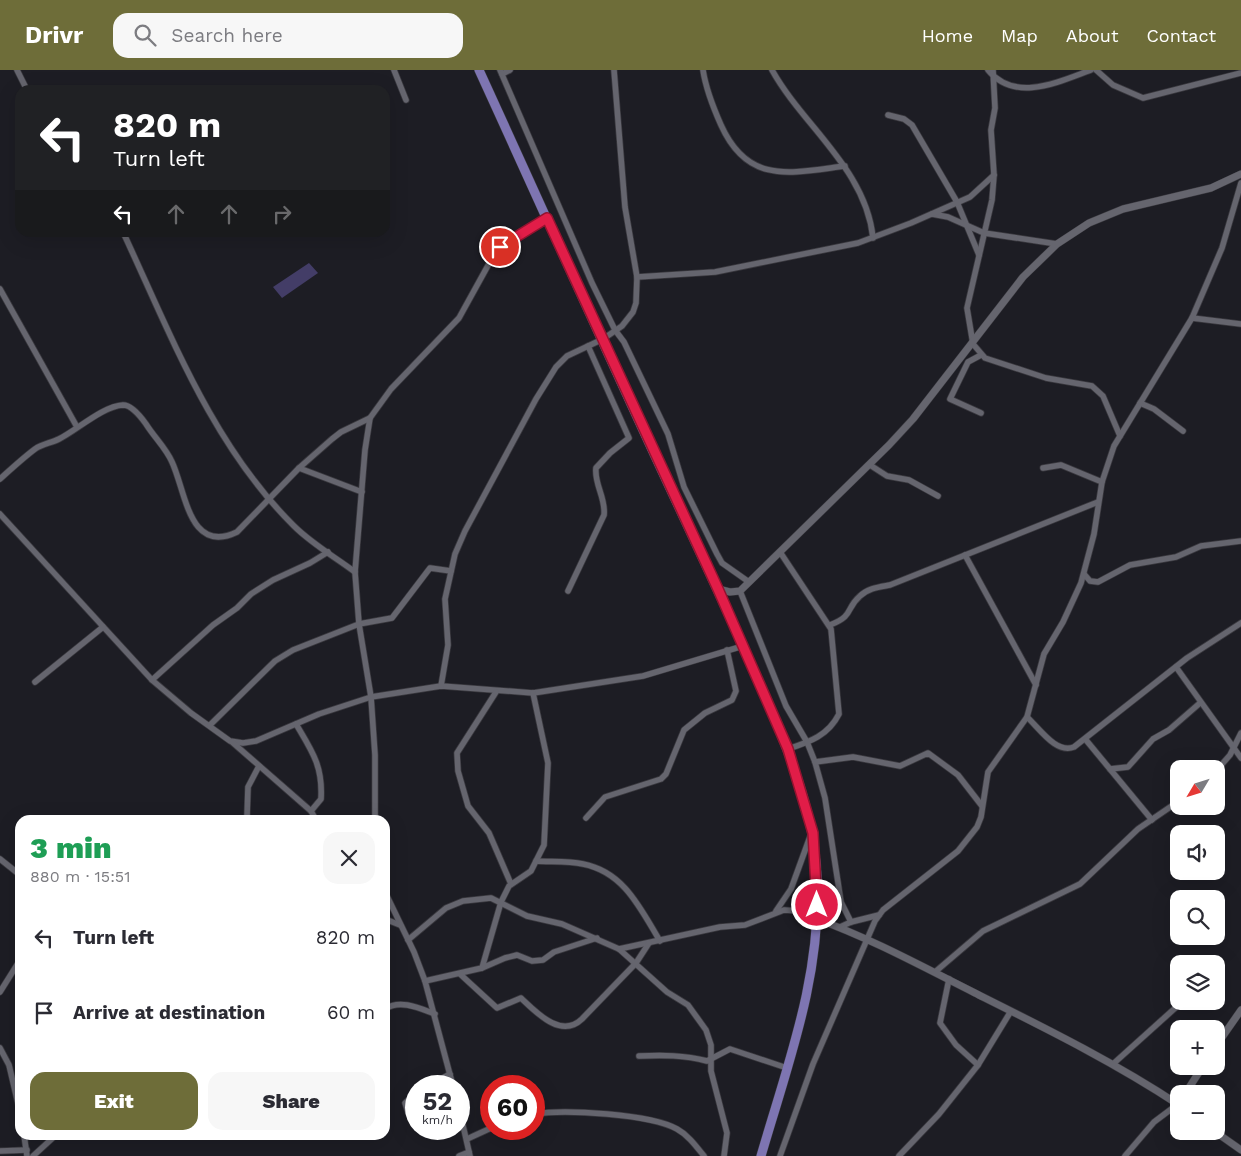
<!DOCTYPE html>
<meta charset="utf-8">
<style>
:root{--surface:#fff;--page:#f7f7f7;--text:#2b2b33;--muted:#7c7c81;--accent:#6e6d39}
body{margin:0;font-family:"Work Sans",sans-serif;background:var(--page);color:var(--text);height:100vh;display:flex;flex-direction:column;font-size:19px;white-space:nowrap}
*{box-sizing:border-box;margin:0}
p{font-size:16px;color:var(--muted)}
.icon{flex:none;width:28px;height:28px;fill:none;stroke:currentColor;stroke-width:2;stroke-linecap:round;stroke-linejoin:round}
.map{position:relative;flex:1;overflow:hidden}
.side{position:absolute;left:15px;top:745px;width:375px;height:325px;display:flex;flex-direction:column;background:var(--surface);border-radius:15px;box-shadow:0 5px 20px #0002}
.side>*{flex:none}
.hud{position:absolute;left:15px;top:15px;width:375px;height:152px;border-radius:15px;box-shadow:0 5px 20px #0002;background:#202124;color:#fff;overflow:hidden}
.needle{width:32px;rotate:232deg}
.controls{position:absolute;left:1170px;top:690px;display:grid;gap:10px}
.controls a{display:grid;place-items:center;width:55px;height:55px;border-radius:10px;background:var(--surface);box-shadow:0 5px 20px #0002;font-size:25px}
.speed{position:absolute;left:405px;top:1005px;display:flex;gap:10px;font-size:25px;font-weight:700;text-align:center}
.speed>*{display:grid;place-content:center;width:65px;height:65px;border-radius:50%;background:var(--surface);box-shadow:0 5px 20px #0002;line-height:1}
.speed small{font-size:12px;font-weight:400}
.speed .limit{border:8px solid #d22;background:#fff;color:#111}
.pin{position:absolute;display:grid;place-items:center;width:42px;height:42px;color:#fff;margin:-21px;border:2px solid #fff;border-radius:50%;box-shadow:0 1px 5px #0007}
.me{position:absolute;width:55px;margin:-28px;rotate:0deg;stroke-linejoin:round;filter:drop-shadow(0 0 4px #0008)}
.turn{display:flex;align-items:center;gap:18px;height:105px;padding:0 15px;font-size:22px}
.turn .icon{width:65px;height:65px;stroke-width:2.5}
.turn b{display:block;font-size:35px;line-height:42px}
.lanes{display:flex;align-items:center;height:48px;padding:0 15px;background:#0003;justify-content:center;gap:25px;direction:ltr}
.lanes .off{opacity:.35}
.round{display:grid;place-items:center;flex:none;width:52px;height:52px;border-radius:15px;background:var(--page)}
.headline{display:flex;align-items:center;justify-content:space-between;height:85px;padding:0 15px}
h1{font-size:30px;font-weight:800;line-height:38px;color:#1e9e55}
.primary-button{display:flex;gap:10px;margin-top:auto;padding:10px 15px}
.primary-button a{flex:1;height:58px;border-radius:15px;background:var(--accent);color:#fff;font-size:20px;font-weight:800;line-height:58px;text-align:center}
.primary-button a+a{background:var(--page);color:var(--text)}
ul{padding:0;list-style:none}
li{display:flex;align-items:center;gap:15px;height:75px;padding:0 15px}
li div{flex:1}
li b{display:block;font-size:19px}
li em{font-style:normal}
header{display:flex;align-items:center;gap:30px;box-sizing:border-box;height:70px;padding:0 25px;background:var(--accent);color:#fff}
header strong{font-size:24px}
nav{display:flex;gap:28px;margin-inline-start:auto;font-size:18px}
.search{width:350px;height:45px;background:var(--page);display:flex;align-items:center;gap:12px;box-sizing:border-box;padding:0 18px;border-radius:15px;color:var(--muted);font-size:19px}
.map>svg:first-child{display:block}
</style>
<header>
<strong>Drivr</strong>
<div class="search"><svg class="icon" aria-label="search" viewBox="0 0 24 24"><circle cx="10" cy="10" r="6"/><path d="M15 15l6 6"/></svg>Search here</div>
<nav><a>Home</a><a>Map</a><a>About</a><a>Contact</a></nav>
</header>
<div class="map">
<svg width="1241" height="1086" viewBox="0 0 1241 1086">
<rect width="100%" height="100%" fill="#1d1d24"/>
<polygon fill="#433d67" points="309,193 318,203 282,228 273,217"/>
<g fill="none" stroke-linecap="round" stroke-linejoin="round">
<defs>
<g id="minor">
<polyline points="17,0 27,20"/>
<polyline points="394,0 406,30"/>
<polyline points="500,0 592,213 615,260 624,272 668,364 684,417 717,484 722,493 749,512"/>
<path d="M703,0c3,20 10,37 18,55 27,60 69,48 124,41"/>
<path d="M772,0c31,56 94,99 101,168"/>
<path d="M988,0c27,33 70,12 103,0"/>
<polyline points="993,0 995,38 991,60 994,105 992,130 967,238 973,274 985,288 1046,308 1092,316 1103,326 1120,366"/>
<polyline points="1096,0 1113,15 1143,28 1241,3"/>
<polyline points="502,4 510,0"/>
<polyline points="888,45 904,49 912,55 957,132 979,185"/>
<polyline points="932,144 948,147 984,163 1057,174"/>
<path d="M123,162c48,103 89,213 171,294 18,18 41,31 61,46"/>
<polyline points="637,207 715,202 858,173 911,153 970,127 994,105"/>
<polyline points="0,219 77,357"/>
<polyline points="1192,248 1241,254"/>
<polyline points="981,285 968,292 950,329 981,343"/>
<polyline points="1140,333 1154,339 1183,361"/>
<polyline points="870,395 887,406 909,410 938,426"/>
<polyline points="299,398 362,422"/>
<polyline points="1043,398 1061,395 1102,412"/>
<path d="M0,409c11,-10 23,-21 35,-30 7,-5 16,-6 24,-10 18,-9 44,-33 64,-34 9,0 18,12 23,19 8,13 20,24 26,38 14,30 17,93 65,70l62,-64 33,-29 9,-7 29,-14"/>
<polyline points="0,444 152,610 191,643 230,671 243,673 256,671 319,644 371,627 441,616 533,623 643,606 743,576"/>
<path d="M780,482l51,77 8,85c-11,22 -30,28 -51,35"/>
<polyline points="965,485 1036,615"/>
<polyline points="1084,504 1090,511 1098,512 1130,495 1176,487 1201,476 1241,471"/>
<path d="M568,521l36,-76c2,-17 -10,-31 -8,-47l14,-15 19,-15 -41,-92"/>
<polyline points="740,521 786,636 807,672 815,692 825,728 841,832 851,852"/>
<path d="M830,555c25,-10 15,-16 30,-29 8,-8 19,-9 30,-11l208,-83"/>
<polyline points="1176,597 1241,688"/>
<polyline points="152,610 213,555 237,538 251,524 273,510 310,493 328,482"/>
<polyline points="35,612 103,557"/>
<polyline points="441,616 448,575 445,529 455,484 465,461 536,329 556,297 567,286 603,269 622,256 633,242 636,233 637,207 625,137 614,0"/>
<polyline points="496,622 457,683 458,701 468,736 489,763 511,814"/>
<path d="M1027,647c13,12 29,37 47,30l113,-89 54,-35"/>
<path d="M296,654c16,27 27,42 25,75l-10,12"/>
<polyline points="210,655 275,591 293,580 359,554 392,548 430,498 451,501"/>
<polyline points="1086,670 1152,750"/>
<polyline points="232,672 311,741 316,750"/>
<polyline points="815,692 853,687 900,696 928,683 958,705 982,736"/>
<polyline points="1110,699 1128,697 1153,669 1169,660 1200,633"/>
<polyline points="1216,701 1230,685 1241,663"/>
<polyline points="247,747 248,717 259,696"/>
<polyline points="586,748 605,727 661,709 666,704 684,660 705,643 732,630 736,621 727,580"/>
<polyline points="375,750 375,685 371,627 359,554 355,502 365,380 370,348 391,319 459,248 496,181 547,148"/>
<polyline points="0,789 20,805"/>
<path d="M536,791c15,1 32,0 47,3 41,8 57,44 77,77"/>
<polyline points="385,822 414,882 425,911 453,1016"/>
<polyline points="776,841 791,819 811,764"/>
<polyline points="385,849 400,855"/>
<polyline points="840,857 851,852 879,845"/>
<polyline points="408,870 446,838 463,831 491,828 527,846 562,854 619,879 667,922 688,935 706,960 711,975 711,1001 727,1063 724,1086"/>
<polyline points="619,879 720,857 745,855 784,840 799,841 817,849"/>
<polyline points="482,898 505,888 517,885 532,891 543,890 554,882 597,868"/>
<polyline points="935,902 983,861 1080,814 1138,759 1179,731"/>
<path d="M460,904l37,34 24,-10c16,15 40,41 61,21l54,-56 13,-20"/>
<polyline points="949,909 940,953 956,975 978,995"/>
<polyline points="425,911 482,898 501,832 509,816 531,801 544,775 548,693 533,623"/>
<polyline points="0,922 20,890"/>
<path d="M385,939c15,-10 34,-1 50,5"/>
<polyline points="0,978 9,995 20,1042"/>
<path d="M639,986c24,-1 45,-1 68,5l23,-12 57,19"/>
<polyline points="1113,994 1183,931"/>
<polyline points="428,1016 450,1004"/>
<polyline points="459,1038 470,1086"/>
<path d="M534,1044c31,-5 116,0 143,15 11,6 19,17 27,27"/>
<polyline points="409,1045 405,1033 416,1023"/>
<polyline points="24,1065 27,1086"/>
<polyline points="467,1069 491,1058"/>
<polyline points="0,1081 27,1080"/>
<polyline points="33,1086 56,1065"/>
<polyline points="459,1086 469,1082"/>
<polyline points="780,1086 813,994 875,851 883,840 958,781 977,757 981,747 988,702 1027,647 1044,584 1063,552 1081,513 1094,464 1102,412 1114,376 1192,248 1222,178 1241,113"/>
<polyline points="899,1086 939,1044 978,995 1011,941"/>
<polyline points="1125,1086 1154,1052 1178,1034"/>
</g>
<g id="tertiary">
<polyline points="718,519 730,522 740,521 889,375 913,349 1023,207 1057,174 1089,153 1123,139 1211,118 1241,104"/>
<path d="M817,849c55,20 106,48 158,74 70,35 139,69 204,112"/>
<polyline points="1216,976 1241,940"/>
<polyline points="1185,1024 1203,996"/>
<polyline points="1214,1061 1241,1080"/>
</g>
<path id="primary" d="M479,0c66,144 130,288 197,431 28,60 56,120 83,181 27,63 55,125 58,195 5,98 -29,186 -56,279"/>
</defs>
<use href="#minor" stroke="#3a393f" stroke-width="7"/>
<use href="#tertiary" stroke="#3a393f" stroke-width="8"/>
<use href="#primary" stroke="#3a393f" stroke-width="10"/>
<use href="#minor" stroke="#65656e" stroke-width="5.5"/>
<use href="#tertiary" stroke="#65656e" stroke-width="7"/>
<use href="#primary" stroke="#7e75b2" stroke-width="9"/>
</g>
<g fill="none" stroke-linecap="round" stroke-linejoin="round">
<defs>
<polyline id="route" points="500,177 547,148 718,519 788,679 813,763 817,835"/>
</defs>
<use href="#route" stroke="#92132f" stroke-width="12"/>
<use href="#route" stroke="#e11d48" stroke-width="9"/>
</g>
</svg>
<div class="controls">
<a><svg class="needle" viewBox="-14 -14 28 28"><path d="M0-13l5 13h-10z" fill="#e53935"/><path d="M0 13l5-13h-10z" fill="#7c7c81"/></svg></a>
<a><svg class="icon" aria-label="sound" viewBox="0 0 24 24"><path d="M4 9h4l5-4v14l-5-4H4zM17 9q2 3 0 6"/></svg></a>
<a><svg class="icon" aria-label="search" viewBox="0 0 24 24"><circle cx="10" cy="10" r="6"/><path d="M15 15l6 6"/></svg></a>
<a><svg class="icon" aria-label="layers" viewBox="0 0 24 24"><path d="M12 4l9 5-9 5-9-5zM3 14l9 5 9-5"/></svg></a>
<a>+</a>
<a>−</a>
</div>
<div class="speed"><div>52<small>km/h</small></div><div class="limit">60</div></div>
<div class="pin" style="left:500px;top:177px;background:#d93025"><svg class="icon" aria-label="arrive" viewBox="0 0 24 24"><path d="M6 21V4h12l-3 4 3 4H6"/></svg></div>
<svg class="me" style="left:817px;top:835px" viewBox="-20 -20 40 40"><circle r="17" fill="#e11d48" stroke="#fff" stroke-width="3"/><path d="M0-11L8 9 0 5-8 9z" fill="#fff"/></svg>
<div class="hud">
<div class="turn"><svg class="icon" aria-label="left" viewBox="0 0 24 24"><path d="M17 20v-9H6M10 6l-5 5 5 5"/></svg><div><b>820 m</b>Turn left</div></div>
<div class="lanes"><svg class="icon" aria-label="left" viewBox="0 0 24 24"><path d="M17 20v-9H6M10 6l-5 5 5 5"/></svg><svg class="icon off" aria-label="ahead" viewBox="0 0 24 24"><path d="M12 20V5M6 11l6-6 6 6"/></svg><svg class="icon off" aria-label="ahead" viewBox="0 0 24 24"><path d="M12 20V5M6 11l6-6 6 6"/></svg><svg class="icon off" aria-label="right" viewBox="0 0 24 24"><path d="M7 20v-9h11M14 6l5 5-5 5"/></svg></div>
</div>
<section class="side">
<div class="headline"><div><h1>3 min</h1><p>880 m · 15:51</p></div><a class="round"><svg class="icon" aria-label="close" viewBox="0 0 24 24"><path d="M6 6l12 12M18 6L6 18"/></svg></a></div>
<ul>
<li><svg class="icon" aria-label="left" viewBox="0 0 24 24"><path d="M17 20v-9H6M10 6l-5 5 5 5"/></svg><div><b>Turn left</b></div><em>820 m</em></li>
<li><svg class="icon" aria-label="arrive" viewBox="0 0 24 24"><path d="M6 21V4h12l-3 4 3 4H6"/></svg><div><b>Arrive at destination</b></div><em>60 m</em></li>
</ul>
<div class="primary-button"><a>Exit</a><a>Share</a></div>
</section>
</div>
